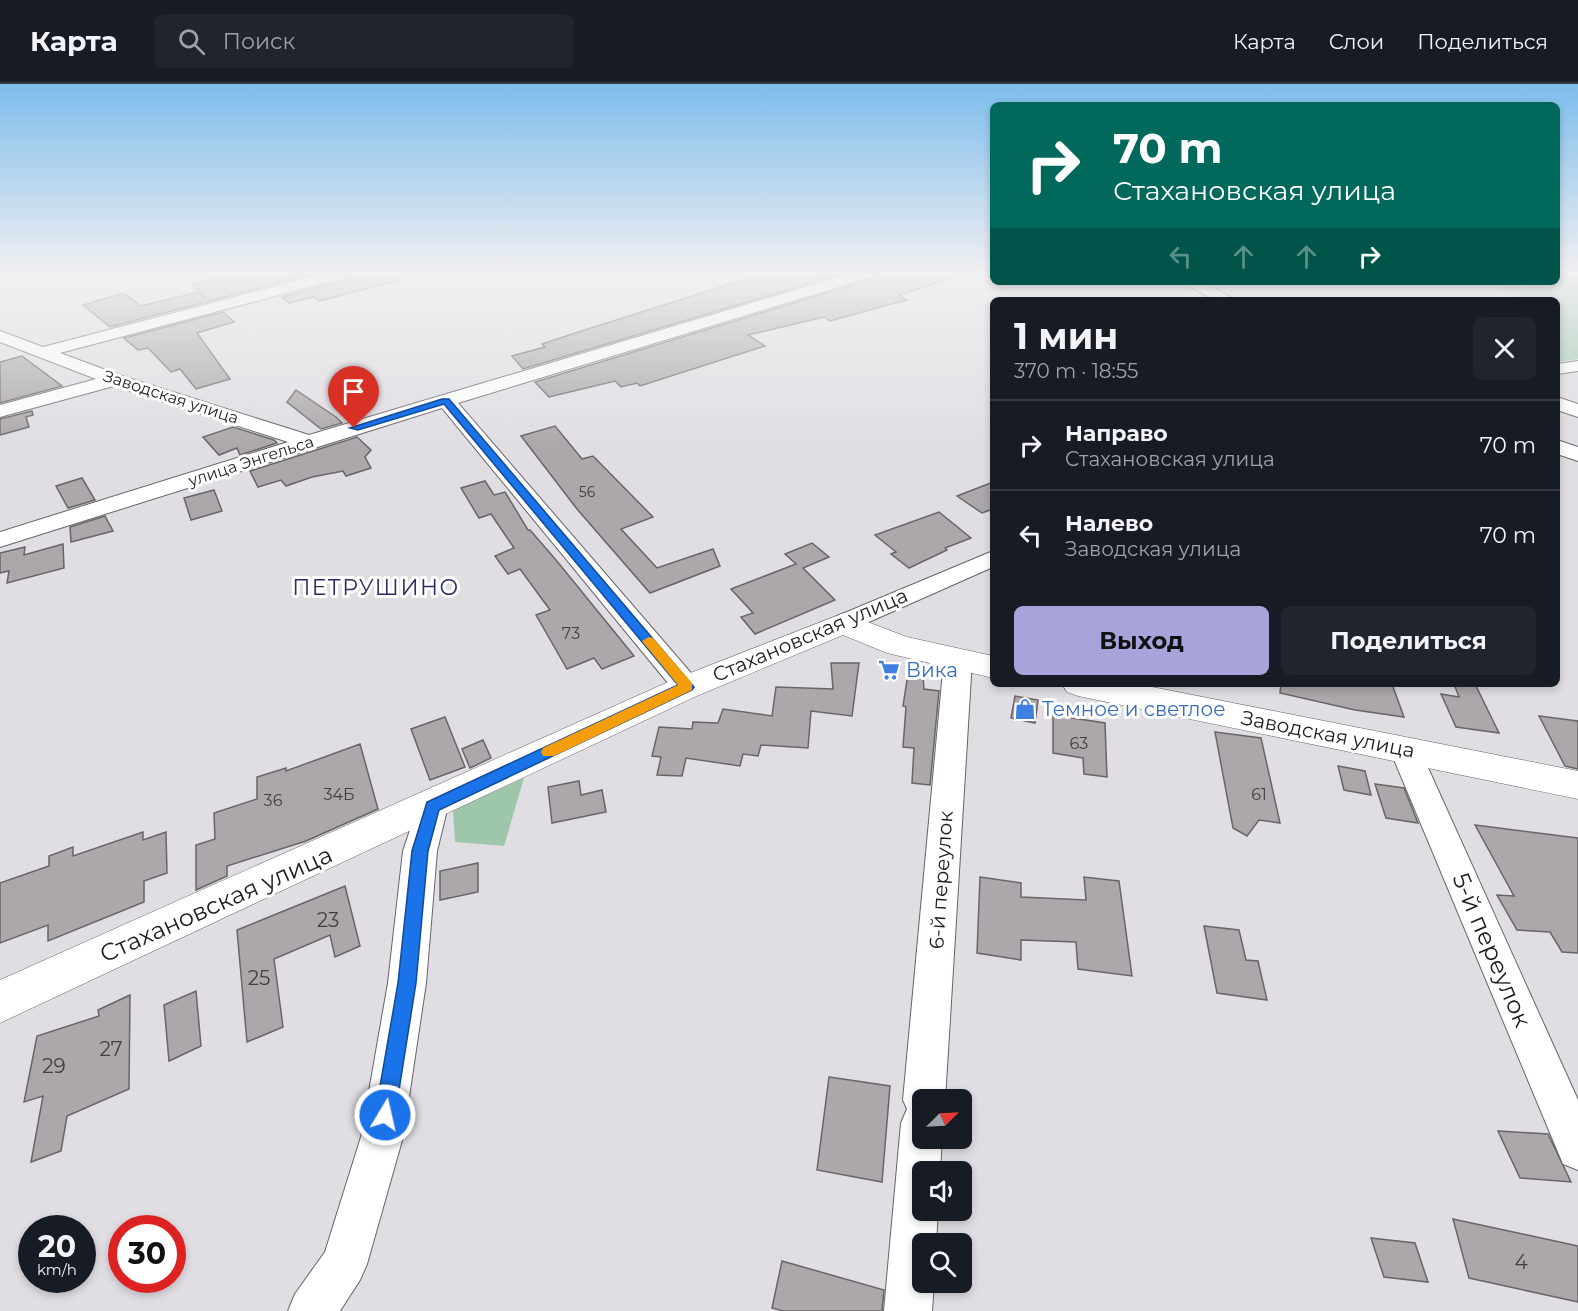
<!DOCTYPE html>
<html lang="ru">
<meta charset="utf-8">
<style>
:root{--surface:#171b24;--page:#20242c;--text:#f1f3f6;--muted:#9ea1a6;--line:#363941;--accent:#a6a4db}
body{margin:0;font-family:Montserrat,sans-serif;background:var(--page);color:var(--text);height:100vh;display:flex;flex-direction:column;font-size:22px;white-space:nowrap}
*{box-sizing:border-box;margin:0}
p{font-size:20px;color:var(--muted)}
.icon{flex:none;width:33px;height:33px;fill:none;stroke:currentColor;stroke-width:2;stroke-linecap:round;stroke-linejoin:round}
.map{position:relative;flex:1;overflow:hidden}
.details{position:absolute;left:990px;top:213px;width:570px;height:390px;display:flex;flex-direction:column;background:var(--surface);border-radius:9px;box-shadow:0 3px 9px #0003}
.details>*{flex:none}
.hud{position:absolute;left:990px;top:18px;width:570px;height:183px;border-radius:9px;box-shadow:0 3px 9px #0003;background:#00695c;color:#fff;overflow:hidden}
.needle{width:39px;rotate:66deg}
.buttons{position:absolute;left:912px;top:1005px;display:grid;gap:12px}
.buttons a{display:grid;place-items:center;width:60px;height:60px;border-radius:9px;background:var(--surface);box-shadow:0 3px 9px #0003;font-size:30px}
.speed{position:absolute;left:18px;top:1131px;display:flex;gap:12px;font-size:30px;font-weight:700;text-align:center}
.speed>*{display:grid;place-content:center;width:78px;height:78px;border-radius:50%;background:var(--surface);box-shadow:0 3px 9px #0003;line-height:1}
.speed small{font-size:15px;font-weight:400}
.speed .limit{border:9px solid #d22;background:#fff;color:#111}
.pin{position:absolute;display:grid;place-items:center;width:51px;height:51px;color:#fff;margin:-62px -26px;border-radius:50% 50% 50% 0;rotate:-45deg;box-shadow:0 0 6px #0007}
.pin .icon{rotate:45deg}
.me{position:absolute;width:66px;margin:-33px;rotate:9deg;stroke-linejoin:round;filter:drop-shadow(0 0 4px #0008)}
.turn{display:flex;align-items:center;gap:21px;height:126px;padding:0 24px;font-size:27px}
.turn .icon{width:78px;height:78px;stroke-width:2.5}
.turn b{display:block;font-size:42px;line-height:51px}
.lanes{display:flex;align-items:center;height:57px;padding:0 24px;background:#0003;justify-content:center;gap:30px;direction:ltr}
.lanes .off{opacity:.35}
.round{display:grid;place-items:center;flex:none;width:63px;height:63px;border-radius:9px;background:var(--page)}
.overview{display:flex;align-items:center;justify-content:space-between;height:102px;padding:0 24px}
h1{font-size:36px;font-weight:700;line-height:45px}
.primary-button{display:flex;gap:12px;margin-top:auto;padding:12px 24px}
.primary-button a{flex:1;height:69px;border-radius:9px;background:var(--accent);color:#111;font-size:24px;font-weight:700;line-height:69px;text-align:center}
.primary-button a+a{background:var(--page);color:var(--text)}
ul{padding:0;list-style:none}
li{display:flex;align-items:center;gap:18px;height:90px;padding:0 24px;border-top:2px solid var(--line)}
li div{flex:1}
li b{display:block;font-size:22px}
li em{font-style:normal}
header{display:flex;align-items:center;gap:36px;box-sizing:border-box;height:84px;padding:0 30px;background:var(--surface);border-bottom:2px solid var(--line)}
header strong{font-size:28px}
nav{display:flex;gap:33px;margin-inline-start:auto;font-size:21px}
.search{width:420px;height:54px;background:var(--page);display:flex;align-items:center;gap:15px;box-sizing:border-box;padding:0 21px;border-radius:9px;color:var(--muted);font-size:22px}
.map>svg:first-child{display:block}
</style>
<header>
<strong>Карта</strong>
<div class="search"><svg class="icon" aria-label="search" viewBox="0 0 24 24"><circle cx="10" cy="10" r="6"/><path d="M15 15l6 6"/></svg>Поиск</div>
<nav><a>Карта</a><a>Слои</a><a>Поделиться</a></nav>
</header>
<div class="map">
<svg width="1578" height="1227" viewBox="0 0 1578 1227">
<rect width="100%" height="100%" fill="#e0dee2"/>
<g fill="#9ec6ab">
<polygon points="1557,190 1578,190 1578,275 1557,278 1557,216 1519,216 1519,211 1487,198 1557,198"/>
<polygon points="524,694 504,762 455,758 453,726"/>
</g>
<g fill="#aba7aa" stroke="#686568" stroke-width="1.5">
<polygon points="231,190 313,190 110,243 83,221 124,209 141,222 199,208 206,214 192,200"/>
<polygon points="352,190 396,190 397,197 319,217 314,213 289,219 282,213 348,195"/>
<polygon points="762,190 841,190 523,285 512,272 545,263 542,260 572,250"/>
<polygon points="876,190 948,190 949,195 899,211 907,216 884,222 830,237 824,233 748,251 765,262 640,302 637,299 621,303 615,297 549,313 535,298 872,195"/>
<polygon points="223,228 234,238 197,249 230,295 196,305 180,285 171,288 148,264 138,266 124,254"/>
<polygon points="22,272 62,302 0,319 0,278"/>
<polygon points="296,306 336,333 342,339 321,345 287,318"/>
<polygon points="32,327 33,331 26,333 29,343 0,351 0,335"/>
<polygon points="555,342 582,375 593,372 653,433 621,445 657,484 713,465 720,482 650,509 577,425 521,352"/>
<polygon points="233,343 274,356 277,359 240,371 237,364 219,371 203,353"/>
<polygon points="357,353 371,366 365,373 371,384 346,392 343,387 312,393 286,402 281,396 258,403 250,387"/>
<polygon points="82,394 95,416 68,424 56,402"/>
<polygon points="485,397 494,411 505,408 528,446 530,446 556,476 634,572 602,585 594,574 567,585 536,531 550,526 520,485 508,490 495,472 514,464 491,430 479,434 461,404"/>
<polygon points="993,398 993,425 982,429 957,412"/>
<polygon points="214,406 222,427 191,436 184,414"/>
<polygon points="939,428 971,454 945,464 947,466 909,484 891,470 896,468 875,451"/>
<polygon points="105,432 113,447 71,458 70,443"/>
<polygon points="812,459 829,473 803,484 835,516 755,550 741,533 753,529 731,505 796,480 785,470"/>
<polygon points="63,460 64,484 7,499 9,487 0,489 0,469 25,463 24,471"/>
<polygon points="910,577 922,580 924,605 939,607 930,701 912,699 914,664 903,663 906,623 903,622"/>
<polygon points="831,579 859,579 852,632 811,627 808,664 761,661 758,672 743,670 740,682 686,674 682,692 657,691 661,673 652,672 659,643 692,645 693,638 718,639 723,625 772,632 776,603 833,605"/>
<polygon points="1281,600 1392,600 1404,633 1355,626 1280,609"/>
<polygon points="1454,600 1475,600 1499,649 1456,643 1441,610 1459,613"/>
<polygon points="1015,612 1038,616 1035,639 1011,634"/>
<polygon points="1053,631 1105,639 1107,693 1084,690 1083,674 1053,669"/>
<polygon points="1539,632 1578,637 1578,685 1565,682"/>
<polygon points="445,633 465,683 430,696 411,645"/>
<polygon points="1215,648 1261,654 1280,739 1259,736 1247,752 1233,744"/>
<polygon points="483,656 491,674 470,684 462,665"/>
<polygon points="360,660 378,725 306,757 227,782 227,792 196,806 196,761 215,755 214,729 257,715 257,693 286,684 286,687"/>
<polygon points="1338,682 1365,687 1371,711 1344,706"/>
<polygon points="579,697 581,711 602,706 606,728 552,739 548,703"/>
<polygon points="1375,700 1404,704 1418,739 1386,734"/>
<polygon points="1475,741 1578,754 1578,869 1562,868 1550,848 1517,846 1497,811 1514,812"/>
<polygon points="143,748 143,756 166,748 167,789 144,797 144,818 48,857 48,841 0,859 0,799 49,782 49,772 73,763 73,772"/>
<polygon points="478,779 478,808 440,816 440,787"/>
<polygon points="980,793 1021,799 1021,813 1086,816 1084,793 1119,797 1132,892 1078,885 1076,858 1021,856 1021,876 977,869"/>
<polygon points="345,802 360,862 335,873 330,851 274,875 283,943 247,958 237,846"/>
<polygon points="1204,842 1239,846 1246,876 1258,877 1267,916 1217,909"/>
<polygon points="196,907 201,962 169,977 164,921"/>
<polygon points="130,911 129,1005 67,1032 61,1067 31,1078 43,1012 24,1018 37,952 99,932 98,926"/>
<polygon points="829,993 890,1002 882,1098 817,1086"/>
<polygon points="1498,1047 1548,1050 1571,1098 1520,1094"/>
<polygon points="1453,1135 1578,1162 1578,1218 1469,1194"/>
<polygon points="1371,1154 1415,1159 1428,1198 1384,1193"/>
<polygon points="782,1177 884,1206 882,1227 783,1227 772,1224"/>
</g>
<g fill="none" stroke-linecap="round" stroke-linejoin="round">
<defs>
<g id="minor">
<polygon points="323,190 350,190 347,193 60,269 122,292 309,351 849,190 874,190 871,193 458,319 697,596 701,603 697,610 687,613 677,610 442,324 0,463 0,448 288,358 114,302 0,333 0,321 96,295 0,258 0,247 43,263"/>
<polygon points="1181,198 1202,198 1236,216 1215,216"/>
<polygon points="1578,277 1578,287 1557,290 1557,280"/>
<polygon points="1557,313 1578,320 1578,333 1557,326"/>
<polygon points="1557,356 1578,363 1578,377 1557,370"/>
<polygon points="993,467 993,483 853,545 844,548 835,545 831,539 835,533"/>
<polygon points="958,567 968,569 972,576 945,1016 922,1016 922,1054 942,1054 940,1088 922,1088 922,1126 938,1126 936,1160 922,1160 922,1198 934,1198 932,1227 884,1227 901,1039 907,1025 903,1016 944,576 948,569"/>
<polygon points="1405,655 1416,658 1420,666 1578,1016 1578,1086 1563,1080 1390,666 1394,658"/>
<polygon points="432,709 443,713 448,722 437,767 426,899 403,1053 367,1180 360,1196 340,1227 288,1227 295,1210 325,1168 361,1053 388,899 403,767 421,713"/>
</g>
<g id="tertiary">
<polygon points="844,529 907,553 993,572 993,594 887,569 843,551 699,611 0,939 0,896 675,595"/>
<polygon points="1062,600 1137,600 1578,687 1578,715 1078,612 1067,608"/>
</g>
</defs>
<use href="#minor" stroke="#666367" stroke-width="2"/>
<use href="#tertiary" stroke="#666367" stroke-width="1"/>
<use href="#minor" fill="#fff" fill-rule="evenodd"/>
<use href="#tertiary" fill="#fff" fill-rule="evenodd"/>
</g>
<linearGradient id="sky" x2="0" y2="1"><stop stop-color="#7dbdec"/><stop offset="0.52" stop-color="#f1f0f2"/><stop offset="1" stop-color="#f1f0f2" stop-opacity="0"/></linearGradient>
<rect width="1578" height="362" fill="url(#sky)"/>
<polygon fill="#1a73e8" stroke="#114b97" stroke-width="1.5" points="442,315 449,315 694,603 692,606 439,726 428,767 416,899 395,1031 392,1038 385,1041 378,1038 375,1031 398,899 412,767 427,718 678,601 444,320 358,346 350,344"/>
<polygon fill="#f59e0b" points="649,553 653,554 692,599 692,606 554,672 543,672 541,668 543,664 678,601 642,557"/>
<defs>
<symbol id="supermarket-bare" viewBox="-9 -9 18 18"><path d="M-6-5.5h2.5l.6 2H6L4.5 2H-2.5L-4.4-4H-6ZM-1.5 3.2a1.3 1.3 0 1 0 .1 0ZM3 3.2a1.3 1.3 0 1 0 .1 0Z" fill="#3f7fe0" stroke="#fff" stroke-width="2.5" paint-order="stroke"/></symbol>
<symbol id="shop-bare" viewBox="-9 -9 18 18"><path d="M-5-2.5h2.3a2.7 3.5 0 0 1 5.4 0H5L5.5 6h-11ZM-1.5-2.5h3a1.5 2.3 0 0 0-3 0Z" fill="#3f7fe0" stroke="#fff" stroke-width="2.5" paint-order="stroke"/></symbol>
</defs>
<g fill-rule="evenodd">
<use href="#supermarket-bare" x="874" y="571" width="30" height="30"/>
<use href="#shop-bare" x="1010" y="610" width="30" height="30"/>
</g>
<g text-anchor="middle" dominant-baseline="central" stroke-width="6" stroke-linejoin="round" paint-order="stroke">
<g font-size="14" fill="#414041">
<text x="587" y="408">56</text>
</g>
<g font-size="16" fill="#1e1d1e" stroke="#fff">
<text transform="translate(171 313) rotate(18)">Заводская улица</text>
<text transform="translate(251 377) rotate(-18)">улица Энгельса</text>
</g>
<g font-size="16" fill="#414041">
<text x="571" y="549">73</text>
<text x="1079" y="659">63</text>
<text x="339" y="710">34Б</text>
<text x="1259" y="710">61</text>
<text x="273" y="716">36</text>
</g>
<g font-size="20" fill="#1e1d1e" stroke="#fff">
<text transform="translate(810 551) rotate(-23)">Стахановская улица</text>
<text transform="translate(1328 650) rotate(11)">Заводская улица</text>
<text transform="translate(941 796) rotate(-86)">6-й переулок</text>
</g>
<g font-size="20" fill="#366cbe" stroke="#fff" text-anchor="start">
<text x="906" y="586">Вика</text>
<text x="1042" y="625">Темное и светлое</text>
</g>
<g font-size="20" fill="#414041">
<text x="328" y="836">23</text>
<text x="259" y="894">25</text>
<text x="111" y="965">27</text>
<text x="54" y="982">29</text>
<text x="1521" y="1178">4</text>
</g>
<g font-size="22" letter-spacing="1.5" fill="#2b2b65" stroke="#fff">
<text x="376" y="503">ПЕТРУШИНО</text>
</g>
<g font-size="24" fill="#1e1d1e" stroke="#fff">
<text transform="translate(216 820) rotate(-24)">Стахановская улица</text>
<text transform="translate(1492 866) rotate(67)">5-й переулок</text>
</g>
</g>
</svg>
<div class="buttons">
<a><svg class="needle" viewBox="-14 -14 28 28"><path d="M0-13l5 13h-10z" fill="#e53935"/><path d="M0 13l5-13h-10z" fill="#9ea1a6"/></svg></a>
<a><svg class="icon" aria-label="sound" viewBox="0 0 24 24"><path d="M4 9h4l5-4v14l-5-4H4zM17 9q2 3 0 6"/></svg></a>
<a><svg class="icon" aria-label="search" viewBox="0 0 24 24"><circle cx="10" cy="10" r="6"/><path d="M15 15l6 6"/></svg></a>
</div>
<div class="speed"><div>20<small>km/h</small></div><div class="limit">30</div></div>
<div class="pin" style="left:354px;top:344px;background:#d93025"><svg class="icon" aria-label="arrive" viewBox="0 0 24 24"><path d="M6 21V4h12l-3 4 3 4H6"/></svg></div>
<svg class="me" style="left:385px;top:1031px" viewBox="-20 -20 40 40"><circle r="17" fill="#1a73e8" stroke="#fff" stroke-width="3"/><path d="M0-11L8 9 0 5-8 9z" fill="#fff"/></svg>
<div class="hud">
<div class="turn"><svg class="icon" aria-label="right" viewBox="0 0 24 24"><path d="M7 20v-9h11M14 6l5 5-5 5"/></svg><div><b>70 m</b>Стахановская улица</div></div>
<div class="lanes"><svg class="icon off" aria-label="left" viewBox="0 0 24 24"><path d="M17 20v-9H6M10 6l-5 5 5 5"/></svg><svg class="icon off" aria-label="ahead" viewBox="0 0 24 24"><path d="M12 20V5M6 11l6-6 6 6"/></svg><svg class="icon off" aria-label="ahead" viewBox="0 0 24 24"><path d="M12 20V5M6 11l6-6 6 6"/></svg><svg class="icon" aria-label="right" viewBox="0 0 24 24"><path d="M7 20v-9h11M14 6l5 5-5 5"/></svg></div>
</div>
<section class="details">
<div class="overview"><div><h1>1 мин</h1><p>370 m · 18:55</p></div><a class="round"><svg class="icon" aria-label="close" viewBox="0 0 24 24"><path d="M6 6l12 12M18 6L6 18"/></svg></a></div>
<ul>
<li><svg class="icon" aria-label="right" viewBox="0 0 24 24"><path d="M7 20v-9h11M14 6l5 5-5 5"/></svg><div><b>Направо</b><p>Стахановская улица</p></div><em>70 m</em></li>
<li><svg class="icon" aria-label="left" viewBox="0 0 24 24"><path d="M17 20v-9H6M10 6l-5 5 5 5"/></svg><div><b>Налево</b><p>Заводская улица</p></div><em>70 m</em></li>
</ul>
<div class="primary-button"><a>Выход</a><a>Поделиться</a></div>
</section>
</div>
